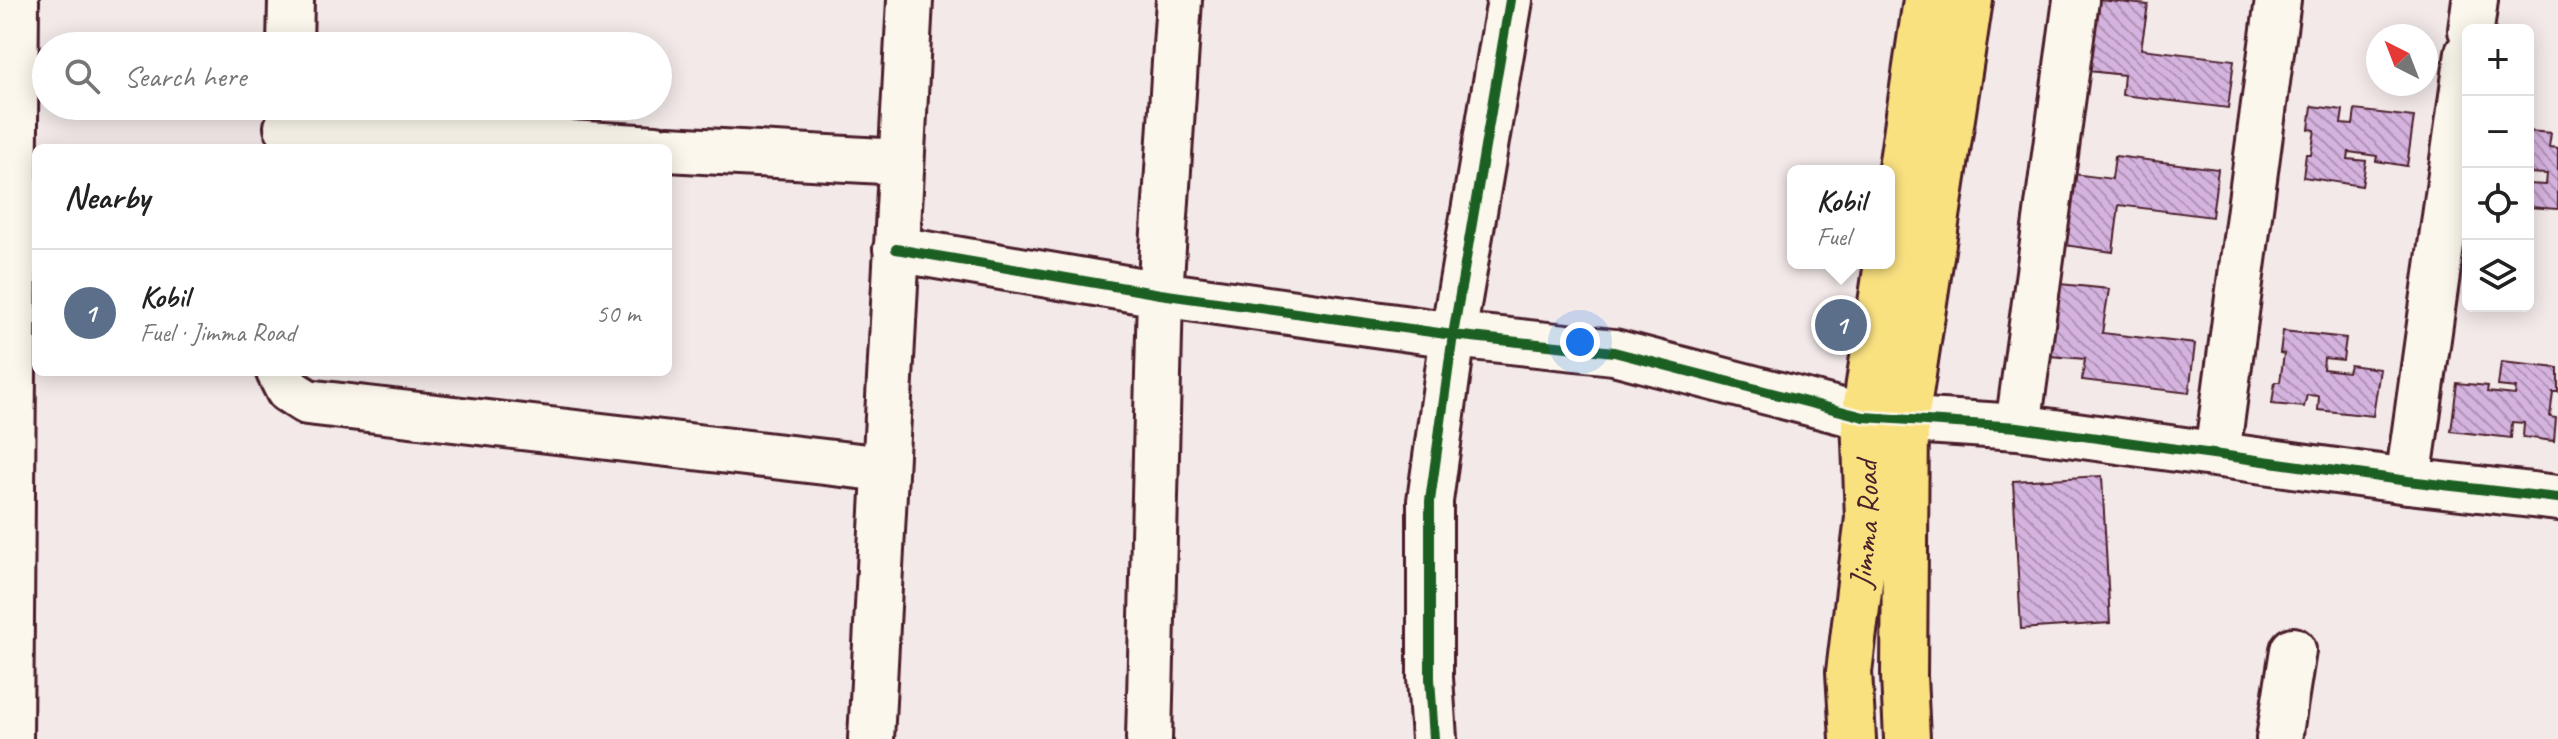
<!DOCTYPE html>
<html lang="en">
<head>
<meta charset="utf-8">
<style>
  :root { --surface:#fff; --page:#f6f6f6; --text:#222; --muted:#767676; --line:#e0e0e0; --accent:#ea580c }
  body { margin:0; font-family:Caveat,sans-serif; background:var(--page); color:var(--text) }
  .controls { position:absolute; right:24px; top:24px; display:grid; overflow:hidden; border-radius:12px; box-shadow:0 4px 20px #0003 }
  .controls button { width:72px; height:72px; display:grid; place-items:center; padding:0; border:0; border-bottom:2px solid var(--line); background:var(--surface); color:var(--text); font:40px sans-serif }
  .compass { position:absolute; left:2366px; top:24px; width:72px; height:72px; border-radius:50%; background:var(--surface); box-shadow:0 4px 20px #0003; rotate:318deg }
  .you { position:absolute; left:1580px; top:342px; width:28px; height:28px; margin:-20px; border:6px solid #fff; border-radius:50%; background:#1a73e8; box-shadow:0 0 0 12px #1a73e833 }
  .badge { display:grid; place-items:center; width:52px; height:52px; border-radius:50%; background:var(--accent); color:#fff; font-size:26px; font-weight:700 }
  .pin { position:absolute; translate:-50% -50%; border:4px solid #fff; box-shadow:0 2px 8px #0006 }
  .popup { position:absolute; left:1787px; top:165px; width:108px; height:104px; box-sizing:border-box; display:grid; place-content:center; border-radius:12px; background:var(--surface); filter:drop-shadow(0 2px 6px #0005); font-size:26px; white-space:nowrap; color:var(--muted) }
  .popup b { font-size:30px; color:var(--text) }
  .popup::after { content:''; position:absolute; left:50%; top:100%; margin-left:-16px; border:16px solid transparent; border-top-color:var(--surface) }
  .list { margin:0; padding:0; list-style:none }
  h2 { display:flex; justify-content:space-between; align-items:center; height:104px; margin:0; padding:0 32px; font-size:34px }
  h2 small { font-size:26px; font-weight:400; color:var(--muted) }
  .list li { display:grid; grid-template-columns:52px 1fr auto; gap:24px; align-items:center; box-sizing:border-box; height:128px; padding:0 32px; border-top:2px solid var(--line) }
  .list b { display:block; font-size:30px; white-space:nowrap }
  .list p { margin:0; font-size:26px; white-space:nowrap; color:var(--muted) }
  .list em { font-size:26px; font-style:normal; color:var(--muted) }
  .icon { flex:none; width:44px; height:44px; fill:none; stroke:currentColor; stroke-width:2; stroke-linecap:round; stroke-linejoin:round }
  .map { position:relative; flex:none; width:2558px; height:739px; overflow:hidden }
  .search { position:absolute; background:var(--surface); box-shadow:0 4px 20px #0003; left:32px; top:32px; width:640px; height:88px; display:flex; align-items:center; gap:20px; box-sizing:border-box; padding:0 28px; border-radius:44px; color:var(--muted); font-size:30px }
  .panel { position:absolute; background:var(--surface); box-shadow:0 4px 20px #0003; left:32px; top:144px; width:640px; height:232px; border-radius:12px }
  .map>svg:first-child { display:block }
</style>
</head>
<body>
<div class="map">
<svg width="2558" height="739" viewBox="0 0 2558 739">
  <defs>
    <pattern id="building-back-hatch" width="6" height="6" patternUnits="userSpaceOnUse" patternTransform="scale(2)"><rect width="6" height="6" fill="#d5b3df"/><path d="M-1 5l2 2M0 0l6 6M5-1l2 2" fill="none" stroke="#af91b5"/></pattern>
  </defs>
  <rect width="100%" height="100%" fill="#f3e9e9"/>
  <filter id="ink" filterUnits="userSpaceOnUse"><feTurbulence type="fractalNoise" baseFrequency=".0125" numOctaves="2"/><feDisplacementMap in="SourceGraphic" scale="16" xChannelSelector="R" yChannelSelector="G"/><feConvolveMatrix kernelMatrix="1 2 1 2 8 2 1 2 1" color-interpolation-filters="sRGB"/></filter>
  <g filter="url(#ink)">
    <path fill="url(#building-back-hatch)" stroke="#4a1f2b" stroke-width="2" d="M2099,0L2148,5L2141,49L2234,60L2228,108L2122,95L2124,75L2089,71Z
      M2312,106L2343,110L2341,124L2353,125L2355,110L2414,117L2407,166L2376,161L2377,156L2349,152L2348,159L2366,161L2362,186L2303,177L2306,154H2311L2315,130L2309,129Z
      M2528,131L2551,133L2549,147L2558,148V209L2528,207V184L2546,185L2547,174L2528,173Z
      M2115,156L2218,169L2212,217L2119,205L2113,252L2064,245L2074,174L2112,179Z
      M2060,284L2109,289L2102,333L2195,344L2189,393L2082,380L2085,359L2050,356Z
      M2283,331L2346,338L2343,360L2324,358L2323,369L2348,372L2350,365L2380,369L2373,416L2318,410L2319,396L2307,395L2304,407L2272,404L2275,382H2280L2284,354L2280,353Z
      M2501,362L2558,368V392H2553L2550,417L2556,418L2554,441L2523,437L2524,423L2512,422L2511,438L2451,431L2457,383L2488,386L2487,392L2515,395L2516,388L2498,386Z
      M2102,476L2110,623L2021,629L2013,481Z"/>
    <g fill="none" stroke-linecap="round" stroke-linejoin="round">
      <defs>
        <path id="minor" d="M2471,30L2475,0
          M290,46L291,0
          M287,127L656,148
          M668,149L901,162
          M896,249L1160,294L1453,335L1614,352L1864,417L2018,427L2408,481L2558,498
          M279,372L288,390L307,402L885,469
          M2018,427L2076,0
          M2217,454L2278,0
          M2408,481L2468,53
          M10,739L16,0
          M871,739L910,0
          M1149,739L1160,294L1179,0
          M1434,739L1430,678V501L1453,335L1510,0
          M2279,739L2293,650"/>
        <g id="highway">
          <path d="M1889,249L1926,0"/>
          <path id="s1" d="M1853,739L1849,672L1868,518L1864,417L1887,263"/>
          <path d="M1907,739L1904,676L1906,420L1970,0"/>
        </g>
      </defs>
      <use href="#minor" stroke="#4a1f2b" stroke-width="50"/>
      <use href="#highway" stroke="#4a1f2b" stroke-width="50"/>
      <use href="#minor" stroke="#fbf7ec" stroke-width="44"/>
      <use href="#highway" stroke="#fae180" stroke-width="44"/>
      <defs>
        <path id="cycleway" d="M896,249L1160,294L1453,335L1614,352L1864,417L2018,427L2408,481L2558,498
          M1434,739L1430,678V501L1453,335L1510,0"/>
      </defs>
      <use href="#cycleway" stroke="#fbf7ec" stroke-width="15"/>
      <use href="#cycleway" stroke="#1b5e20" stroke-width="10"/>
    </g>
  </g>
  <g text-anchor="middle" stroke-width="6" stroke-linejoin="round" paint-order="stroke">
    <g font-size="32" fill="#4a1f2b" stroke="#fbf7ec">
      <text dy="11" stroke="none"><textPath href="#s1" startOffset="216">Jimma Road</textPath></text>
    </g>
  </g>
</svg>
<div class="controls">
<button>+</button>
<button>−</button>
<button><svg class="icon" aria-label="locate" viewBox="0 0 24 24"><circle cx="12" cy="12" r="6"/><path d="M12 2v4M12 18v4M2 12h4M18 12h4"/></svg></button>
<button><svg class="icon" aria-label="layers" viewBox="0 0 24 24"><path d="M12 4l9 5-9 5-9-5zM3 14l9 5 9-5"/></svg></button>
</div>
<svg class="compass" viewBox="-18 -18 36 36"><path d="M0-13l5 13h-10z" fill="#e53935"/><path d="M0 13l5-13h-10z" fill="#767676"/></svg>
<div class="you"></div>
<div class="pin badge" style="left:1841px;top:325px;background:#5c6f8a">1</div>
<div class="popup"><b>Kobil</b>Fuel</div>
<div class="search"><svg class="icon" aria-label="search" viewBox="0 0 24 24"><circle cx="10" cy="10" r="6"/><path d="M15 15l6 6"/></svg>Search here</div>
<section class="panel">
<h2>Nearby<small></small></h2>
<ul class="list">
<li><span class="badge" style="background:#5c6f8a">1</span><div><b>Kobil</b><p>Fuel · Jimma Road</p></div><em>50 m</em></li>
</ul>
</section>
</div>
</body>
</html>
